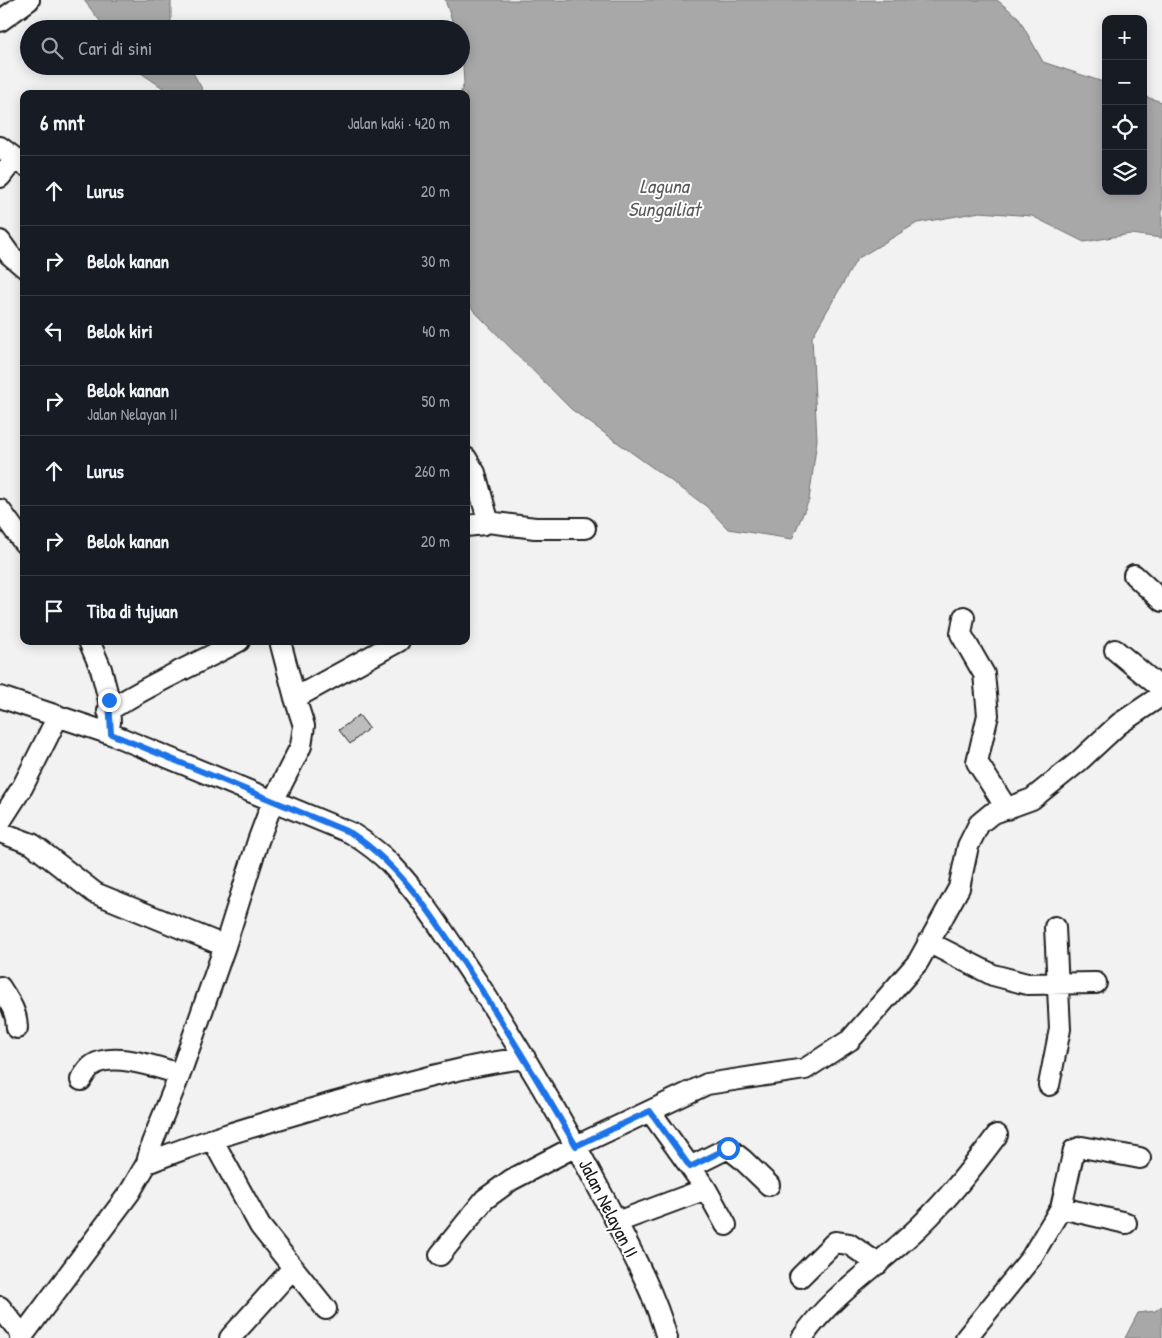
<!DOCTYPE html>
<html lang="id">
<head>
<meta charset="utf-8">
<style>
  :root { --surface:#171b24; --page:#20242c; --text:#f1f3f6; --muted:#9ea1a6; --line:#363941 }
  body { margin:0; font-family:"Patrick Hand",sans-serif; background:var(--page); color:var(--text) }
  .controls { position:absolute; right:15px; top:15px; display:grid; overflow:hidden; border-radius:10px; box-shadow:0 2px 12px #0003 }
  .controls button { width:45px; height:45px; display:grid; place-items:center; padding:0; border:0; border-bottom:1px solid var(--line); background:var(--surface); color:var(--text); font:25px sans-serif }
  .stop { position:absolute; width:15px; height:15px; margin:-11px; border:4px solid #1a73e8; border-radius:50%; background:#fff }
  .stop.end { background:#1a73e8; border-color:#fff; box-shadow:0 1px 5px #0008 }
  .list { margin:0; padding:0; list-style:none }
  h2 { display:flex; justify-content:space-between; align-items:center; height:65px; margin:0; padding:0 20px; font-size:21px }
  h2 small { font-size:16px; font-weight:400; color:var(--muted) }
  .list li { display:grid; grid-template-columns:32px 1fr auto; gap:15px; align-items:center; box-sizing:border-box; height:70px; padding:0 20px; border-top:1px solid var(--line) }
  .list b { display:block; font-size:19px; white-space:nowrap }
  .list p { margin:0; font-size:16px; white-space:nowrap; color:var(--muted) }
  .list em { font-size:16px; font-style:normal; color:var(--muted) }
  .icon { flex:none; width:28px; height:28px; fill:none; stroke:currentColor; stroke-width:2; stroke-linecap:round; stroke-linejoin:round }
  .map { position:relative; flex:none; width:1162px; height:1338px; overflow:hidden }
  .search { position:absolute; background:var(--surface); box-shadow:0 2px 12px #0003; left:20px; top:20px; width:450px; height:55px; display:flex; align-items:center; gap:12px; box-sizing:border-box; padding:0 18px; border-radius:28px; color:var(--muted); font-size:19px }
  .panel { position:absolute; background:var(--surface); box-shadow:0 2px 12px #0003; left:20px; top:90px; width:450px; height:555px; border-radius:10px }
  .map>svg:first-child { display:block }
</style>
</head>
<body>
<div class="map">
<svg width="1162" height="1338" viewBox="0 0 1162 1338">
  <rect width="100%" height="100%" fill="#f2f2f2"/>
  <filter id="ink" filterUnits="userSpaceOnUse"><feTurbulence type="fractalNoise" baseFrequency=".02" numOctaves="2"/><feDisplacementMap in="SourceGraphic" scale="10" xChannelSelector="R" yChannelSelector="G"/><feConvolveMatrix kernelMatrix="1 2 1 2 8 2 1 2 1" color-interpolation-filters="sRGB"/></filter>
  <g filter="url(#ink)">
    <path fill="#a8a8a8" stroke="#707070" d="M84,0H171V29H106Z
      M445,0H997L1018,17L1043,62L1106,83V191H1143V96L1162,102V238L1130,234L1084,242L1032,216L980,212L917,223L857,259L812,337L817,440L809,500L792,539L728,529L706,506L571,409L474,311L466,300V94H460L464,84L461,29H455Z
      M134,66H189L205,94H172L138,71Z
      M1162,1306V1338H1125L1138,1313L1155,1311Z"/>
    <path fill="#bdbdbd" stroke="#1c1c1c" d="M359,715L369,728L350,744L339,730Z"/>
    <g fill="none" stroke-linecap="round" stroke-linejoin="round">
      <defs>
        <path id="minor" d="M0,21L29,0
          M0,147L24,165
          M0,177L15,158
          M0,241L10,255L24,267
          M466,458L475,473L488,520L484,524L466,526
          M0,510L24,543
          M488,522L535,528H585
          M1134,575L1162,601
          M964,617L961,634L984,674L988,715L977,762L1007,809
          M89,641L101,669L109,700L110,723
          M280,641L295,698
          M1115,650L1162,689
          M0,697L111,734L351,833C365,842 378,851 390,863C424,899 451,944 479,985C524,1055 566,1126 605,1200C628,1245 653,1289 667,1338
          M108,711C149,684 195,665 239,641
          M0,822L23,786L58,716
          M0,832L32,844L95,893L225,946
          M928,942L993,975L1027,984L1096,983
          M0,987C9,1001 17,1012 17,1028
          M81,1080C84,1075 88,1068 93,1065C113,1051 159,1068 180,1074
          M1049,1085L1060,1029L1055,927
          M650,1111L706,1189L726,1225
          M212,1139L260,1226L326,1309
          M147,1163C209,1138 272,1121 336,1102C399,1085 460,1066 525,1058
          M690,1167L728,1148L742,1159L769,1185
          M1061,1208L1126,1223
          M617,1222L706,1189
          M440,1255L485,1199L511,1180L576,1146L707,1084L805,1069L850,1040L918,962L959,888L968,846L979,824L991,814L1032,799L1078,762L1119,724L1162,695
          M800,1277L835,1242L849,1244L878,1264
          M0,1307L23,1336
          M21,1338L130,1192L147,1163L152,1143L180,1074L225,946L258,841L273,801L301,746L304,726L295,698L399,641
          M230,1338L293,1268
          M802,1338C830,1297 871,1271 907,1238C941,1208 970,1171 997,1135
          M966,1338L1031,1258L1061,1208L1074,1150L1082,1147L1140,1158"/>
      </defs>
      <use href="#minor" stroke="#1c1c1c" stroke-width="24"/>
      <use href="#minor" stroke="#fff" stroke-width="20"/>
    </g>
  </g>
  <g fill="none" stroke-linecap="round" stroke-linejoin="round" filter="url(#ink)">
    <path stroke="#1a73e8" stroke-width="6" d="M109,700L111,734L351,833C402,867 436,920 469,971C507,1028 541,1086 576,1146L650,1111L690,1167L728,1148"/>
  </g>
  <g text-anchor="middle" stroke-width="4" stroke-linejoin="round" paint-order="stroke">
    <g font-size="19" fill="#1c1c1c" stroke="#fff">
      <text transform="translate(609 1208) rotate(63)" y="7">Jalan Nelayan II</text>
    </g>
    <g font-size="20" font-style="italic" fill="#5b5b5b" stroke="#fff">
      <text x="664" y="193">Laguna<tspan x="664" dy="23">Sungailiat</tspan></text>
    </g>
  </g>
</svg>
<div class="controls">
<button>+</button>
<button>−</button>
<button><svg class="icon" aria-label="locate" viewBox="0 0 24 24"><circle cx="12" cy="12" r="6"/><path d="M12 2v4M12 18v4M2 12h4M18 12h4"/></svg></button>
<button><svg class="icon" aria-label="layers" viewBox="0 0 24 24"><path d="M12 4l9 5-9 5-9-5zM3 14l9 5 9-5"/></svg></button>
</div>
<div class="stop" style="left:728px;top:1148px"></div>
<div class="stop end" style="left:109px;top:700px"></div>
<div class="search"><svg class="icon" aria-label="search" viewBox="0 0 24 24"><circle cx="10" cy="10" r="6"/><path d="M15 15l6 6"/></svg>Cari di sini</div>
<section class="panel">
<h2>6 mnt<small>Jalan kaki · 420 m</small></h2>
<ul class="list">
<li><svg class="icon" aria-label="ahead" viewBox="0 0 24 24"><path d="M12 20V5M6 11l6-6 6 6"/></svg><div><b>Lurus</b></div><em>20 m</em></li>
<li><svg class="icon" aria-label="right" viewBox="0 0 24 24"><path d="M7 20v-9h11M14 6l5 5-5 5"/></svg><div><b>Belok kanan</b></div><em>30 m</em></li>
<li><svg class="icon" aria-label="left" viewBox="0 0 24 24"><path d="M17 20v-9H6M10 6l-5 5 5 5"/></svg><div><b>Belok kiri</b></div><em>40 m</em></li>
<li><svg class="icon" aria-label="right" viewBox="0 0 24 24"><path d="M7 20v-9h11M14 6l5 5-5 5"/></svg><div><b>Belok kanan</b><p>Jalan Nelayan II</p></div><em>50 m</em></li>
<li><svg class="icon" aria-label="ahead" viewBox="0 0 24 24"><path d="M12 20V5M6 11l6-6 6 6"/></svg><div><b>Lurus</b></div><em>260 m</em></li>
<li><svg class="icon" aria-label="right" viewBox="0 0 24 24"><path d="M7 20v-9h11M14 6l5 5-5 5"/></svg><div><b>Belok kanan</b></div><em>20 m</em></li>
<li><svg class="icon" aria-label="arrive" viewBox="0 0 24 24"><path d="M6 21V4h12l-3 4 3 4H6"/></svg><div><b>Tiba di tujuan</b></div></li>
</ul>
</section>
</div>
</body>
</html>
